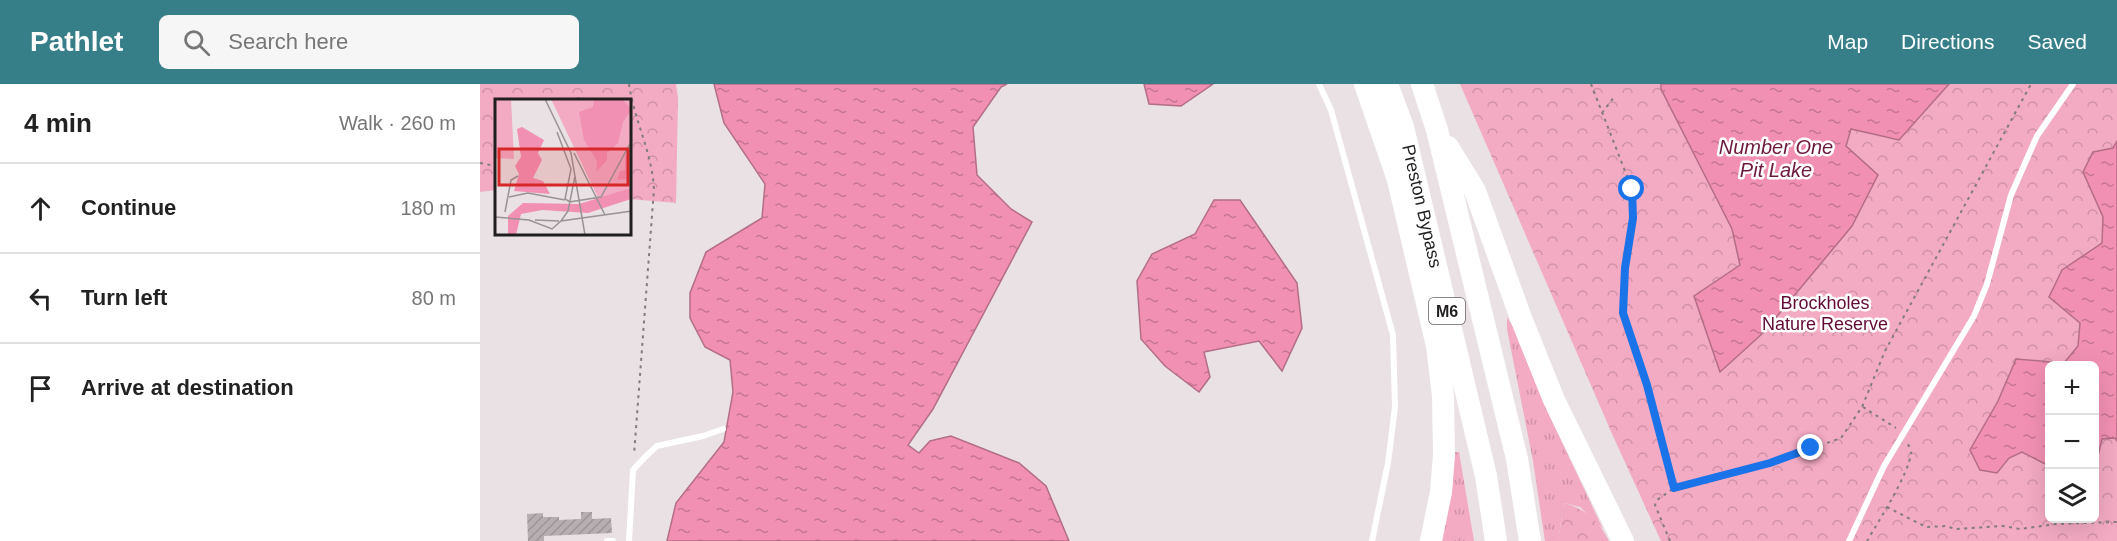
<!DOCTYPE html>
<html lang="en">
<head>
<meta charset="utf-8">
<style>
  :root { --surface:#fff; --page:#f6f6f6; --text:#222; --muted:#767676; --line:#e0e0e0; --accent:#377f88 }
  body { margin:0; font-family:Arial,sans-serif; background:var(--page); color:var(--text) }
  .controls { position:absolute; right:18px; bottom:18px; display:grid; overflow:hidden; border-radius:9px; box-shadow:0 6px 24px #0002 }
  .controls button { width:54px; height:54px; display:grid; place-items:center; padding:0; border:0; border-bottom:2px solid var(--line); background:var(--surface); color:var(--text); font:30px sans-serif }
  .stop { position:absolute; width:18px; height:18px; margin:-14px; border:4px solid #1a73e8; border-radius:50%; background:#fff }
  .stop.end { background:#1a73e8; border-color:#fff; box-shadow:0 2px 6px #0008 }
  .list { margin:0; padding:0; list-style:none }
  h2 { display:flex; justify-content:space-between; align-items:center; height:78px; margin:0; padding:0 24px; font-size:26px }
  h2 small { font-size:20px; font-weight:400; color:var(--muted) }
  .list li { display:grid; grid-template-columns:39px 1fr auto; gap:18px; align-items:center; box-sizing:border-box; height:90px; padding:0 24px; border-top:2px solid var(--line) }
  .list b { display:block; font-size:22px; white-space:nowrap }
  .list em { font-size:20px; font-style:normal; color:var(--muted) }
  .icon { flex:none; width:33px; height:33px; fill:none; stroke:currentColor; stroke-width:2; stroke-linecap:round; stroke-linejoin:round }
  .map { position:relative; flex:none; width:1637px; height:457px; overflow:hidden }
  header { display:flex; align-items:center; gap:36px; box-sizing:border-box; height:84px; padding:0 30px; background:var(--accent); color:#fff }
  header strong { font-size:28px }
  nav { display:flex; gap:33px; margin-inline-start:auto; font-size:21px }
  .search { width:420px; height:54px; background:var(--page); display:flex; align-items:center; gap:15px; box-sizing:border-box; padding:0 21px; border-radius:9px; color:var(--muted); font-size:22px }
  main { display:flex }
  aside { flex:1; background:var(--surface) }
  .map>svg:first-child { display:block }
</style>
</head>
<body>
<header>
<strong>Pathlet</strong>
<div class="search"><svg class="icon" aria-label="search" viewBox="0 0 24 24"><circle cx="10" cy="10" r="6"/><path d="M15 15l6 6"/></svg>Search here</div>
<nav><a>Map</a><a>Directions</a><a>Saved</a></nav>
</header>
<main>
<aside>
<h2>4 min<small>Walk · 260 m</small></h2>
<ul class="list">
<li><svg class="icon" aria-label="ahead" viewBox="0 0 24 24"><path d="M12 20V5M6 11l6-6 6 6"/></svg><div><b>Continue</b></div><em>180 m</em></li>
<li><svg class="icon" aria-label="left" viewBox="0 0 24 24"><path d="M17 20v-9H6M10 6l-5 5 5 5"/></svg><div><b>Turn left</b></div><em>80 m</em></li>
<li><svg class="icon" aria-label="arrive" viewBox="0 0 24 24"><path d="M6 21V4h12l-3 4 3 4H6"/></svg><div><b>Arrive at destination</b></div></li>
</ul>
</aside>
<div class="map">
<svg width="1637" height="457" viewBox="0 0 1637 457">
  <defs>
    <pattern id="grass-tufts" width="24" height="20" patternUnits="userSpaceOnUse" patternTransform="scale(1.5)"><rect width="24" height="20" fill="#f3aac3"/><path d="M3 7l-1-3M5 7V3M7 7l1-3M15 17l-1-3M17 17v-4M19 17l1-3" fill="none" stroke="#d092a7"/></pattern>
    <pattern id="forest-crowns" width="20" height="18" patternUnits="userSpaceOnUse" patternTransform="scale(1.5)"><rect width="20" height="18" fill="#f3aac3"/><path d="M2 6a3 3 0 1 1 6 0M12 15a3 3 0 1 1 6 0" fill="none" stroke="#d092a7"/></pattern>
    <pattern id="water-ripples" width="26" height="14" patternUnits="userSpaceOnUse" patternTransform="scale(1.5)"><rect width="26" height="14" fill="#f290b3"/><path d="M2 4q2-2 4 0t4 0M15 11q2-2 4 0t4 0" fill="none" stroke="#c47591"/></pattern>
    <pattern id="building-hatch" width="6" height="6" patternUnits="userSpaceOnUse" patternTransform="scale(1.5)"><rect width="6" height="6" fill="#b6aeb0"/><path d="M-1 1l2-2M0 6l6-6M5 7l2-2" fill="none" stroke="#9c9597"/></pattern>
  </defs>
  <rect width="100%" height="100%" fill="#e9e1e3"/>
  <path fill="url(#grass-tufts)" d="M1027,233L1033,243L1071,335L1123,445L1100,423L1084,419L1078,457H1065L1053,377L1027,245Z
    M972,368H979L994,457H961Z"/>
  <path fill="url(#forest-crowns)" fill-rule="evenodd" d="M0,0H196L198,14L196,119L150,115V16H16V106L0,108Z
    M980,0H1637V457H1181L1133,352ZM1570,282H1614V434H1570Z
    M1084,419C1106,425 1119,437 1129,457H1078Z"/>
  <path fill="url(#water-ripples)" stroke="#b36e86" stroke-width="1.5" d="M234,0H527L521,3L493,43L497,91L531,125L552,138L453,325L428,361L439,369L450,357L471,352L539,379L566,402L589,457H187L196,419L244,358L253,308L250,276L225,263L210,234V209L226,168L282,134L285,100L244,39Z
    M664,0H733L701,22L669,20Z
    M1181,0H1469L1419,56L1371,45L1366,62L1398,91L1372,142L1283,249L1240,288L1214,212L1260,181L1252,145L1181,5Z
    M1637,57V357L1635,354L1622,355L1615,385L1614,282H1570L1569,382L1542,368L1529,374L1517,389L1500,386L1490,366L1518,317L1536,275L1584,279L1598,262L1600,239L1569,213L1582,186L1622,159L1623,133L1603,88L1613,68L1633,64Z
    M734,116H760L817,199L822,244L802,287L779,257L724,268L730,293L719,308L685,282L661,255L657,197L672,170L715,150Z"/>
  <path fill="url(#building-hatch)" d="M101,428H112V435L131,434L132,449L64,452V457H48L47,430L63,429V433H79V436L101,435Z"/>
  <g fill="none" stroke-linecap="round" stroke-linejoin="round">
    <path stroke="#827c7d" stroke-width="2" stroke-dasharray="3 4.5" stroke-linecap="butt" d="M149,0C154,36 172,68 174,105L154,371
      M1111,0L1152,105L1153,134L1145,184L1143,229L1167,301L1194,404
      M90,16L95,14L107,16
      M1122,29L1134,13
      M0,79L16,82
      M1383,323L1416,344
      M1407,423L1446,443L1465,442L1476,445L1523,442L1540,445L1576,440L1637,438
      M1190,457L1175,421L1177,416L1194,404L1290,379L1361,354L1382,323L1405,267L1551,0
      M1387,457C1398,438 1429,390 1431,369C1431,367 1429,362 1428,360"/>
    <path stroke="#fff" stroke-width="6" d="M839,0L851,26L913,251L915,323L908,379L892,457
      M127,457H133
      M149,457L153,386L165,373L177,362L223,352L243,345
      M1369,457L1404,382L1494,232L1507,200L1531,111L1557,52L1593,0"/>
    <path stroke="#fff" stroke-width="22" d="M885,0L918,96L957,262L963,312L964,371L961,408L951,457
      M907,0L923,43L1006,392L1016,457
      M942,0L957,46L1037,375L1050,457
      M968,63L995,107L1041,234L1074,316L1143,457"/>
  </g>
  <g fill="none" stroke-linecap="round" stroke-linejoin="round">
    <path stroke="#1a73e8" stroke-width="8" d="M1152,105L1153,134L1145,184L1143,229L1167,301L1194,404L1290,379L1331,364"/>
  </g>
  <g text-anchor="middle" stroke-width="5" stroke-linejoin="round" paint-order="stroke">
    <rect fill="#fff" stroke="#646262" stroke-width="1.5" x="949" y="214" width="36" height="26" rx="4.5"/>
    <g font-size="16" font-weight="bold" fill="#211e1e">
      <text x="967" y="233">M6</text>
    </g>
    <g font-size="18" fill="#211e1e" stroke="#fff">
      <text transform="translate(942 122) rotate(77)" y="6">Preston Bypass</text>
    </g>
    <g font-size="18" fill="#630b36" stroke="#fff">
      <text x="1345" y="225">Brockholes<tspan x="1345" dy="21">Nature Reserve</tspan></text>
    </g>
    <g font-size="20" font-style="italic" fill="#6e183f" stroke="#fff">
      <text x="1296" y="70">Number One<tspan x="1296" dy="23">Pit Lake</tspan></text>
    </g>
  </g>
  <g transform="translate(15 15)">
    <rect width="136" height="136" fill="#e9e1e3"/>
    <path d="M0,0H16L19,60L0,59ZM56,0H136V89L104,101Z" fill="#f3aac3"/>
    <path d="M99,0H127L137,10L128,23L123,44L112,54V61L101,73L102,62L89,41L84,13L98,8ZM27,28L49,41L43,54L47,61L38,79L48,82L55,95L19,92L24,75L20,67L26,58L22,30ZM136,49V80L122,81L125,72L130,71V57ZM136,89V100L93,114L47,111L26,115L21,136H13V117L28,104L84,105Z" fill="#f290b3"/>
    <path fill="none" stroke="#999394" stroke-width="1.5" d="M50,0L76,54L90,136M62,33L76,70L70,100L75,103M79,54L110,116M14,98L33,94L70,101M74,103L106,98L137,41M10,113L16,81L23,77M0,118L34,121L57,130L66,122L137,112M40,121L64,122M66,122L73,112L80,77"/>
    <path fill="#d62828" fill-opacity="0.15" stroke="#d62828" stroke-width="3" d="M4,50H133V86H4Z"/>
    <rect width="136" height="136" fill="none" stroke="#211e1e" stroke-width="3"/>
  </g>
</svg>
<div class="controls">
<button>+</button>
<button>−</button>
<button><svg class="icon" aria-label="layers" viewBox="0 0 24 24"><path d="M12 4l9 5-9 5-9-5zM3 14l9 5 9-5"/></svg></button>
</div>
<div class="stop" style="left:1152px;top:105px"></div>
<div class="stop end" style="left:1331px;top:364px"></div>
</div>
</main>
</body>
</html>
